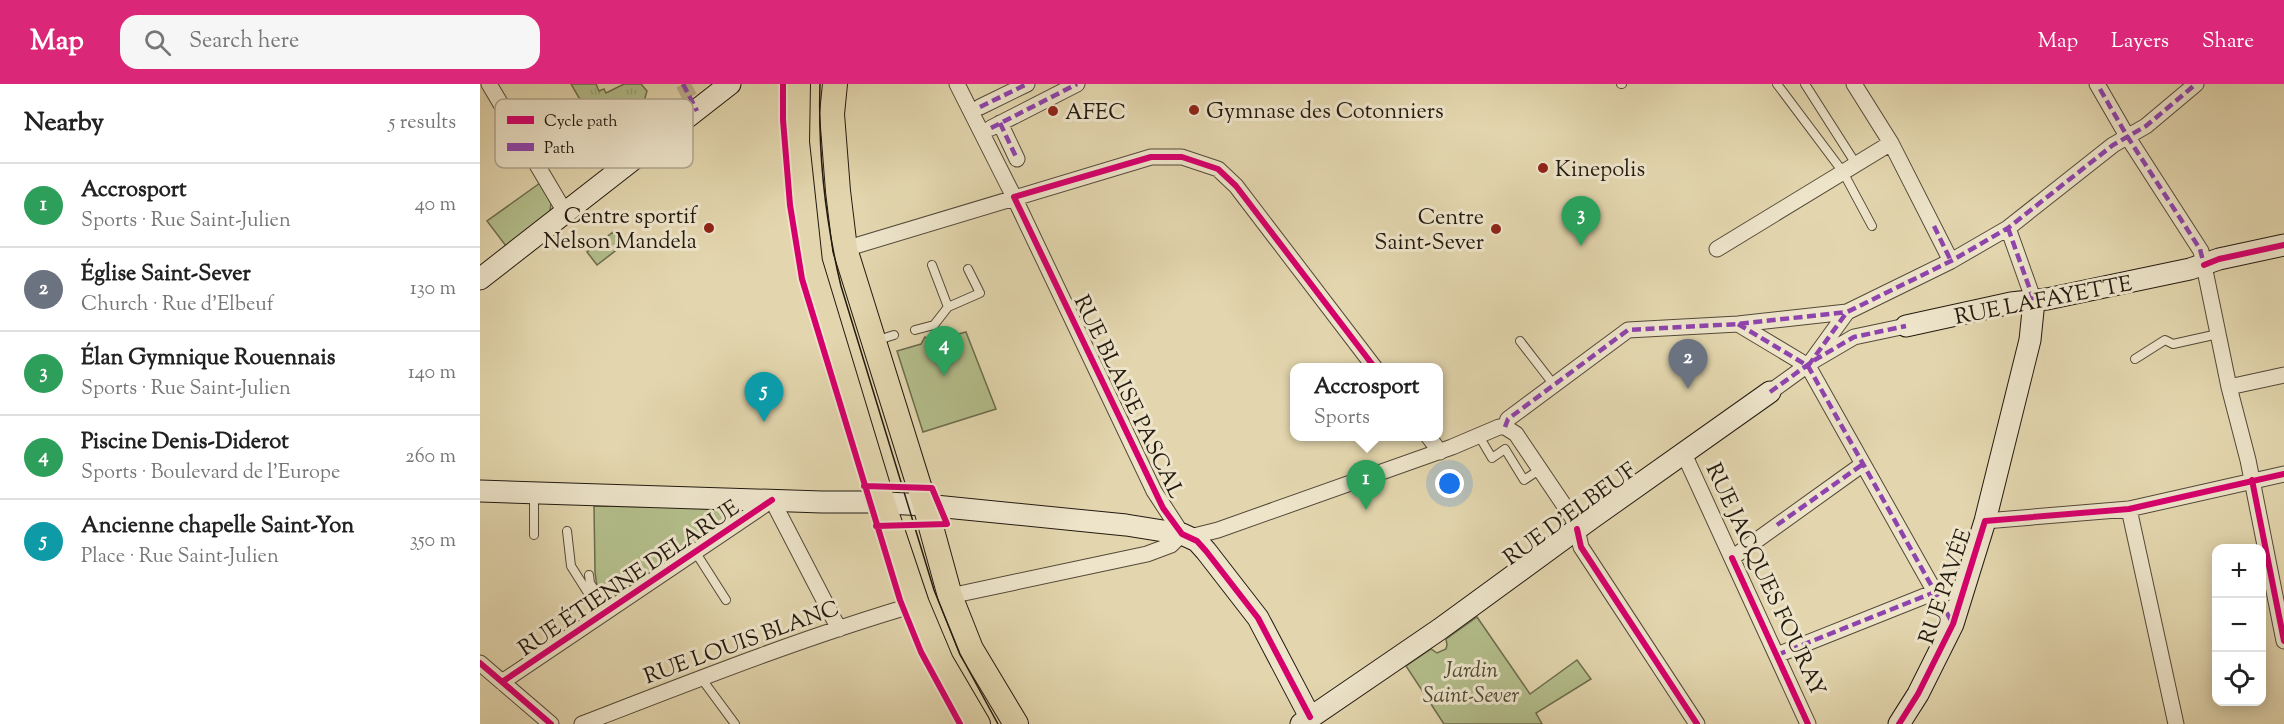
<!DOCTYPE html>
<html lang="en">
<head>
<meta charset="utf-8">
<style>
  :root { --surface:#fff; --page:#f6f6f6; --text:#222; --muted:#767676; --line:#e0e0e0; --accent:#db2777 }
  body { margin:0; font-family:"Sorts Mill Goudy",serif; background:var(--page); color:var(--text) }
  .controls { position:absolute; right:18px; bottom:18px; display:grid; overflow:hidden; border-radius:12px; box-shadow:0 3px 15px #0003 }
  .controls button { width:54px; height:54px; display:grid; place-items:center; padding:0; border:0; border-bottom:2px solid var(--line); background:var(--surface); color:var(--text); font:30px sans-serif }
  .you { position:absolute; left:970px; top:400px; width:21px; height:21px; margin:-15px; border:4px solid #fff; border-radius:50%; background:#1a73e8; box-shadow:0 0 0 9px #1a73e833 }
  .badge { display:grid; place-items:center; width:39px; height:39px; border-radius:50%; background:var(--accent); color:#fff; font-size:20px; font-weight:700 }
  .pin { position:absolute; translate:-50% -50px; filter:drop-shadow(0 2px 3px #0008) }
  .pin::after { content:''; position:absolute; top:32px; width:21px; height:18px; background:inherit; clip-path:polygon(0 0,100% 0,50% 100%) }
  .popup { position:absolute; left:810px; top:279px; width:153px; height:78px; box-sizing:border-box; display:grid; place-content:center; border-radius:12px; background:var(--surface); filter:drop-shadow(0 2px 4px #0005); font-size:20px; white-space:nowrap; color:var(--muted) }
  .popup b { font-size:22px; color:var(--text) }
  .popup::after { content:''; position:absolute; left:50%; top:100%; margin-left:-12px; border:12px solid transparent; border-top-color:var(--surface) }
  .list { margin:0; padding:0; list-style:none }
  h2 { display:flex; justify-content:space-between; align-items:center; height:78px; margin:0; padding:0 24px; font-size:26px }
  h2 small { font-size:20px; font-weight:400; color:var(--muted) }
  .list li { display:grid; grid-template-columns:39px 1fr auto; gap:18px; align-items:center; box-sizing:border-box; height:84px; padding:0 24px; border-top:2px solid var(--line) }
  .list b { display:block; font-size:22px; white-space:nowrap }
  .list p { margin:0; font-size:20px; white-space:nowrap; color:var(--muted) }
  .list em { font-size:20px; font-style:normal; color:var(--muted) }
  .icon { flex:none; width:33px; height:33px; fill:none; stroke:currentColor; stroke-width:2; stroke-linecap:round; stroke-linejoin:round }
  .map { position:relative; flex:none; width:1804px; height:640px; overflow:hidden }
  header { display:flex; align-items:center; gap:36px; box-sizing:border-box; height:84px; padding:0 30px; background:var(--accent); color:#fff }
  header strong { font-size:28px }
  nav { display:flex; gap:33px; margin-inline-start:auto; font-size:21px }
  .search { width:420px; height:54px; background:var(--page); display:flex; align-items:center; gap:15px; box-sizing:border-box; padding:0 21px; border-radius:18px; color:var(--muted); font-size:22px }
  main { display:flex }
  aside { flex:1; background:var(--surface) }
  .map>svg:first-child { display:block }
</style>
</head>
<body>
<header>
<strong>Map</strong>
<div class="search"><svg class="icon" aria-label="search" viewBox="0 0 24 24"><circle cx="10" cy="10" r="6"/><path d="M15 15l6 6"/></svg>Search here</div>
<nav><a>Map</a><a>Layers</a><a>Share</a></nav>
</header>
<main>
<aside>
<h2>Nearby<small>5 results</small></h2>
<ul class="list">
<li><span class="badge" style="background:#2e9e5b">1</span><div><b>Accrosport</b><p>Sports · Rue Saint-Julien</p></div><em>40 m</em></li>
<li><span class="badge" style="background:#6b7280">2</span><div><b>Église Saint-Sever</b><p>Church · Rue d'Elbeuf</p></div><em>130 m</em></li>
<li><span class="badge" style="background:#2e9e5b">3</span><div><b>Élan Gymnique Rouennais</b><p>Sports · Rue Saint-Julien</p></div><em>140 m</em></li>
<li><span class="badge" style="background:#2e9e5b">4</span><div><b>Piscine Denis-Diderot</b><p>Sports · Boulevard de l'Europe</p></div><em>260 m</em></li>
<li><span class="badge" style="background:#0f9aa8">5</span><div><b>Ancienne chapelle Saint-Yon</b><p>Place · Rue Saint-Julien</p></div><em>350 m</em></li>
</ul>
</aside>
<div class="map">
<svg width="1804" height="640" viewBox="0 0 1804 640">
  <defs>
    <pattern id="grass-tufts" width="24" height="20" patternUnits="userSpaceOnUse" patternTransform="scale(1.5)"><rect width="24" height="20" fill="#b3be8b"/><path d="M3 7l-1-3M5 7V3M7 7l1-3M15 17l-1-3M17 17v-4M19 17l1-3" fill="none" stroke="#9aa377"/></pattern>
  </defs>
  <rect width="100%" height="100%" fill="#e3d6ae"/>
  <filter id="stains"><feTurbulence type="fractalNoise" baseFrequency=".00333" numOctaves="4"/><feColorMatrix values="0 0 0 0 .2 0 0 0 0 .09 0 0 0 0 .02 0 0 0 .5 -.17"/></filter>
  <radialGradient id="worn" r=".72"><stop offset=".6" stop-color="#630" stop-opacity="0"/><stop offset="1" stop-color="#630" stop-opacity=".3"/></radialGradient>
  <path fill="url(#grass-tufts)" stroke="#6b6c4d" stroke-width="1.5" d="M91,0H116L119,7L124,5L126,9L144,0H161L167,7L165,14L120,50Z"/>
  <path fill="#b3be8b" stroke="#6b6c4d" stroke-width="1.5" d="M60,99L71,119L70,128L26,162L7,137Z
    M133,148L143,161L117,181L107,168Z
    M486,248L516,325L443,348L417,267L441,260L445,253L453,257Z
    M114,422L261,424L265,425L260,432L126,516L117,503L115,488Z
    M997,533L1050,610L1097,576L1111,595L1056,629L1062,640H964L926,582L951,565L957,569L966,565L967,561L966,555Z"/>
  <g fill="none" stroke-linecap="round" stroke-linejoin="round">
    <path stroke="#bdb08e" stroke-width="15" stroke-dasharray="15 8" stroke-linecap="butt" d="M203,0L217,27"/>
    <defs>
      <path id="lane" d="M1141,0H1142
        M1297,0L1363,88L1392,142
        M1325,0L1376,80
        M468,223L500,209L488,185
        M435,246L454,241L468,223L452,181
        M398,256L414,251
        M1040,257L1074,301
        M1655,275L1685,256L1693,260L1738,250
        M999,352L1012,374L1025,365L1044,396L1059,386
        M87,447L91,482L122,531
        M54,451V410
        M216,469L246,516
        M109,491L110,499L129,527
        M221,594L255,640"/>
      <path id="street" d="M9,0L85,128
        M1374,0L1411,59L1471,177
        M1617,0L1647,52L1721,167L1749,303L1768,376L1804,557
        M500,23L547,0
        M520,39L537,75
        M511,44L597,0
        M1528,144L1554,217
        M365,165L671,73H702L738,85L756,102L895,284
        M1237,165L1411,59
        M1258,240L1328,282L1473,540
        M1328,282L1367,228L1471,177L1528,144L1633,61L1666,42L1716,0
        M1749,303L1804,291
        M1290,308L1333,277L1374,253L1426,242
        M1025,343L1028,335L1148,246L1258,240L1367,228
        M1025,343L1036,350L1092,433L1097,445L1101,463L1217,640
        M948,352L960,368
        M1204,370L1328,640
        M1649,425L1696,640
        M1505,437L1649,425L1804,390
        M710,453L738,446L972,363L1019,343H1025
        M1252,474L1383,380
        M470,512L667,470L691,461L702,450L674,407L534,113L477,0
        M1297,571L1455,508
        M0,579L71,640
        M22,598L292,416L359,545
        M102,640C213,597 324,553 437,520"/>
      <path id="secondary" d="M0,195L250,0
        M1426,242L1531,219L1567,215L1710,185L1739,175L1804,161
        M0,407L342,418H389L445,421L646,441L702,450L717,457L726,467L778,534L830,633
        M821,640L960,545L1112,434L1290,308
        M1419,640L1438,610L1473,540L1505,437L1550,256L1554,217"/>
      <path id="primary" d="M318,0L317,58L330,178L403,419L437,520L461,577L498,640
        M355,0L352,30L358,107L365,165L445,421L470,512L491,565L536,640"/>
    </defs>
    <use href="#lane" stroke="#534937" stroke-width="10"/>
    <use href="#street" stroke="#534937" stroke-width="17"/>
    <use href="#secondary" stroke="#231a0f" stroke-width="23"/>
    <use href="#primary" stroke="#231a0f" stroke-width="26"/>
    <use href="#lane" stroke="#ede4ca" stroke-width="8"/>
    <use href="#street" stroke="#ede4ca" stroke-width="15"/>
    <use href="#secondary" stroke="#ede4ca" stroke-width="21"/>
    <use href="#primary" stroke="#e3d6ae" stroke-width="24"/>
    <path stroke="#231a0f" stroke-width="1.5" d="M340,0C338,69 345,136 361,202L454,506L480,570L518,640"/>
    <path stroke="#8e44ad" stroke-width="4.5" stroke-dasharray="9 4.5" stroke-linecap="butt" d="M203,0L217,27
      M1620,5L1647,52L1720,165L1724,181
      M500,23L547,0
      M520,39L537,75
      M511,44L597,0
      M1454,142L1471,177
      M1528,144L1554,217
      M1258,240L1328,282L1473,540
      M1328,282L1367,228L1471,177L1528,144L1633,61L1666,42L1716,0
      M1290,308L1333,277L1374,253L1426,242
      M1025,343L1028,335L1148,246L1258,240L1367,228
      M1297,441L1383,380
      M1297,571L1455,508"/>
    <defs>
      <path id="cycleway" d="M303,0V36L310,121L322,195L420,516L441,568L480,640
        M1724,181L1739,175L1804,161
        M1772,396L1804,557
        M384,402L452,404L467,440L396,442
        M1097,445L1101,463L1217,640
        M1252,474L1328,640
        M0,579L71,640
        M22,598L292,416
        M830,633L778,534L726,467L717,457L702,450L683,424L534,113L671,73H702L738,85L756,102L895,284
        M1419,640L1438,610L1473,540L1505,437L1649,425L1804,390"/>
    </defs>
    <use href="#cycleway" stroke="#ede4ca" stroke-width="10"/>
    <use href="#cycleway" stroke="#d6006c" stroke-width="6"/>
  </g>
  <g fill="#8f2418" stroke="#ede4ca" stroke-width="2">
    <circle cx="714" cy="26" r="6"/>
    <circle cx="573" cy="27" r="6"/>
    <circle cx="1063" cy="84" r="6"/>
    <circle cx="229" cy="144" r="6"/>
    <circle cx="1016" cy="145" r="6"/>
  </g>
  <g text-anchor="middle" stroke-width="6" stroke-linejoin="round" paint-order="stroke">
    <g font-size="22" fill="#231a0f" stroke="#ede4ca" text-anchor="start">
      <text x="726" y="34">Gymnase des Cotonniers</text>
      <text x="585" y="35">AFEC</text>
      <text x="1075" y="92">Kinepolis</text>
      <text x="217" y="139" text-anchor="end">Centre sportif<tspan x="217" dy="25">Nelson Mandela</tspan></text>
      <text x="1004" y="140" text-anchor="end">Centre<tspan x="1004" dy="25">Saint-Sever</tspan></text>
    </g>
    <g font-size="22" fill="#231a0f" stroke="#ede4ca">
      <text transform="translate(1563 215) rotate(-11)" y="8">RUE LAFAYETTE</text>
      <text transform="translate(650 312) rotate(64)" y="8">RUE BLAISE PASCAL</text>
      <text transform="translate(1089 429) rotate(-36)" y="8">RUE D'ELBEUF</text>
      <text transform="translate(148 493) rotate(-34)" y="8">RUE ÉTIENNE DELARUE</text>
      <text transform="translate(1287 495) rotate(65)" y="8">RUE JACQUES FOURAY</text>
      <text transform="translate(1464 502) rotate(-71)" y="8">RUE PAVÉE</text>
      <text transform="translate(261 557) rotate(-20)" y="8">RUE LOUIS BLANC</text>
    </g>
    <g font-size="22" font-style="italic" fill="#4e4b34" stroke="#ede4ca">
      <text x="991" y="593">Jardin<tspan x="991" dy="25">Saint-Sever</tspan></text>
    </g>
  </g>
  <rect x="15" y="15" width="198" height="69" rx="9" fill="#ede4ca" stroke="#b0a792" stroke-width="1.5"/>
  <rect x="27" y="32" width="27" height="8" fill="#d6006c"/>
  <rect x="27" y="59" width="27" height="8" fill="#8e44ad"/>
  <g font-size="16" fill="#231a0f">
    <text x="64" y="42">Cycle path</text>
    <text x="64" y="69">Path</text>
  </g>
  <rect width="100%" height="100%" filter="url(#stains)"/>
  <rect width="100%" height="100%" fill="url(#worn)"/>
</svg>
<div class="controls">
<button>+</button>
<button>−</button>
<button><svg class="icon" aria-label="locate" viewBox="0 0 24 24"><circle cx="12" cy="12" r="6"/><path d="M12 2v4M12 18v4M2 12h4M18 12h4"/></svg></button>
</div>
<div class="you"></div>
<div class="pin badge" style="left:886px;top:426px;background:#2e9e5b">1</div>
<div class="popup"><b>Accrosport</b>Sports</div>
<div class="pin badge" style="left:1208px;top:305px;background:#6b7280">2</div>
<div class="pin badge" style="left:1101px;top:162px;background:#2e9e5b">3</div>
<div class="pin badge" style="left:464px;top:292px;background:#2e9e5b">4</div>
<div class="pin badge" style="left:284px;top:338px;background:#0f9aa8">5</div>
</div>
</main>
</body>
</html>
